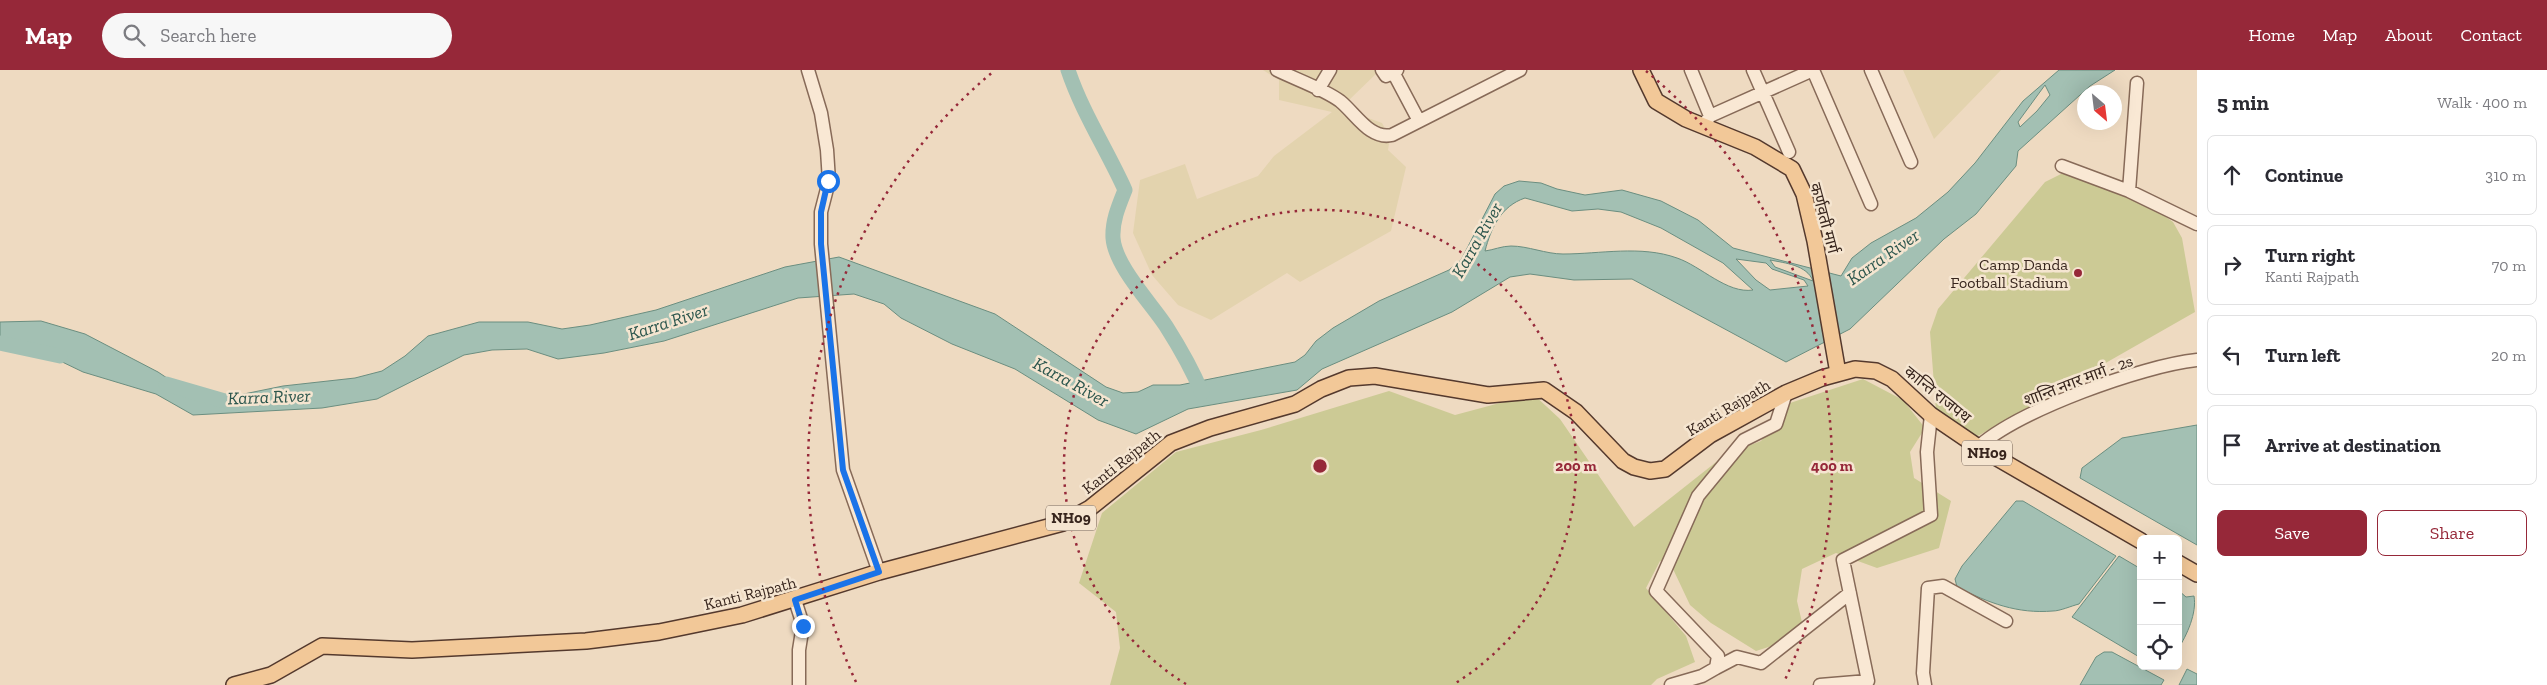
<!DOCTYPE html>
<html lang="en">
<head>
<meta charset="utf-8">
<style>
  :root { --surface:#fff; --page:#f7f7f7; --text:#2b2b33; --muted:#7c7c81; --line:#e1e1e2; --accent:#962839 }
  body { margin:0; font-family:"Zilla Slab","Noto Sans Devanagari",serif; background:var(--page); color:var(--text) }
  .controls { position:absolute; right:15px; bottom:15px; display:grid; overflow:hidden; border-radius:8px; box-shadow:0 5px 20px #0002 }
  .controls button { width:45px; height:45px; display:grid; place-items:center; padding:0; border:0; border-bottom:1px solid var(--line); background:var(--surface); color:var(--text); font:25px sans-serif }
  .compass { position:absolute; left:2077px; top:15px; width:45px; height:45px; border-radius:50%; background:var(--surface); box-shadow:0 5px 20px #0002; rotate:152deg }
  .stop { position:absolute; width:15px; height:15px; margin:-11px; border:4px solid #1a73e8; border-radius:50%; background:#fff }
  .stop.end { background:#1a73e8; border-color:#fff; box-shadow:0 1px 5px #0008 }
  .list { margin:0; padding:0; list-style:none }
  h2 { display:flex; justify-content:space-between; align-items:center; height:65px; margin:0; padding:0 20px; font-size:21px }
  h2 small { font-size:16px; font-weight:400; color:var(--muted) }
  .list li { display:grid; grid-template-columns:32px 1fr auto; gap:15px; align-items:center; box-sizing:border-box; height:80px; margin:0 10px 10px; padding:0 10px; border:1px solid var(--line); border-radius:8px }
  .list b { display:block; font-size:19px; white-space:nowrap }
  .list p { margin:0; font-size:16px; white-space:nowrap; color:var(--muted) }
  .list em { font-size:16px; font-style:normal; color:var(--muted) }
  .actions { display:flex; gap:10px; padding:15px 20px }
  .actions a { flex:1; padding:11px 0; border:1px solid var(--accent); border-radius:8px; text-align:center; font-size:18px; color:var(--accent) }
  .actions .main { background:var(--accent); color:#fff }
  .icon { flex:none; width:28px; height:28px; fill:none; stroke:currentColor; stroke-width:2; stroke-linecap:round; stroke-linejoin:round }
  .map { position:relative; flex:none; width:2197px; height:615px; overflow:hidden }
  header { display:flex; align-items:center; gap:30px; box-sizing:border-box; height:70px; padding:0 25px; background:var(--accent); color:#fff }
  header strong { font-size:24px }
  nav { display:flex; gap:28px; margin-inline-start:auto; font-size:18px }
  .search { width:350px; height:45px; background:var(--page); display:flex; align-items:center; gap:12px; box-sizing:border-box; padding:0 18px; border-radius:28px; color:var(--muted); font-size:19px }
  main { display:flex }
  aside { flex:1; background:var(--surface) }
  .map>svg:first-child { display:block }
</style>
</head>
<body>
<header>
<strong>Map</strong>
<div class="search"><svg class="icon" aria-label="search" viewBox="0 0 24 24"><circle cx="10" cy="10" r="6"/><path d="M15 15l6 6"/></svg>Search here</div>
<nav><a>Home</a><a>Map</a><a>About</a><a>Contact</a></nav>
</header>
<main>
<div class="map">
<svg width="2197" height="615" viewBox="0 0 2197 615">
  <rect width="100%" height="100%" fill="#eedac1"/>
  <path fill="#e3d3ae" d="M1263,0H1380L1347,32L1357,44L1382,53L1390,68L1388,80L1406,97L1391,161L1300,212L1287,203L1211,250L1178,235L1152,205L1133,163L1140,110L1185,94L1197,129L1258,106L1274,86L1332,42L1279,30V10Z
    M1903,0H2001L1934,69Z"/>
  <path fill="#ccca95" d="M2065,102L2156,140L2173,152L2182,168L2195,242L1976,367L1936,341L1930,262L1938,239L2045,112Z
    M1863,309L1903,330L1925,358L1910,382L1914,408L1951,431L1939,478L1877,498L1836,483L1802,499L1797,531L1805,565L1756,581L1711,553L1690,535L1673,499L1660,491L1646,518L1686,566L1695,592L1657,609L1651,615H1110L1120,578L1116,542L1079,513L1102,443L1176,382L1261,360L1389,321L1455,345L1533,324L1560,349L1634,457L1725,385L1761,371L1790,333Z"/>
  <path fill="#a3c0b3" stroke="#6b8e80" fill-rule="evenodd" d="M2059,0H2115L2090,16L2018,81L2016,96L1976,144L1944,169L1850,259L1786,292L1632,209L1574,210L1530,204L1510,207L1452,242L1322,299L1297,320L1188,339L1136,364L1098,350L1015,299L952,274L901,248L884,234L854,224L798,228L664,271L604,283L558,289L527,279L492,280L464,285L377,329L322,338L193,345L156,324L83,302L23,273L0,274V252L41,251L85,264L158,302L197,328L239,325L283,316L355,308L382,301L405,286L428,266L479,252H528L562,259L590,255L656,240L785,197L839,187L995,244L1106,317L1123,323L1138,322L1153,315H1180L1295,292L1305,285L1316,271L1333,258L1379,231L1449,200L1461,190L1495,124L1504,116L1519,111L1541,113L1557,119L1585,125L1622,120L1661,131L1698,150L1733,178L1841,206L1852,188L1871,173L1916,148L1948,122L1975,93L2023,31ZM2045,15L2050,25L2037,41L2020,57L2018,52ZM1525,128L1572,141L1598,139L1621,142L1661,158L1723,193L1753,220C1727,224 1701,196 1677,188C1641,175 1600,184 1563,184C1546,184 1528,176 1511,176C1502,176 1493,180 1485,181C1491,158 1501,136 1525,128ZM1736,189L1766,193L1772,199L1804,210L1808,216L1770,220L1756,210ZM1770,190C1785,193 1807,195 1813,211L1775,197Z
    M2197,355V475L2080,408L2082,398L2122,368Z
    M2016,431H2023L2116,486L2079,534C2071,536 2060,541 2053,541C2017,544 1989,533 1957,517L1955,509L1962,496Z
    M2119,486L2141,499V588L2072,547Z
    M2178,520L2186,527L2194,526C2197,543 2187,565 2178,579Z
    M2104,582H2112L2164,610L2161,615H2080L2096,587Z
    M2187,599L2197,604V615H2179Z"/>
  <g fill="none" stroke-linecap="round" stroke-linejoin="round">
    <path stroke="#a3c0b3" stroke-width="15" d="M1068,0C1082,42 1107,80 1125,120C1119,135 1112,151 1113,168C1115,196 1151,233 1166,256C1180,278 1192,299 1202,323
      M0,273L60,286
      M166,314L228,332"/>
    <defs>
      <path id="minor" d="M808,0L821,43L827,80L829,111L821,142V174L843,400L879,502
        M1277,0C1295,9 1324,19 1340,31C1356,44 1370,70 1392,65L1520,0
        M1382,0L1386,6L1397,0
        M1691,0L1710,46
        M1753,0L1789,82
        M1813,0L1871,134
        M1871,0L1911,92
        M1393,2L1419,51
        M2137,13L2129,121L2197,154
        M1318,20L1330,0
        M1703,56L1710,46L1813,0
        M2062,96L2129,121
        M1978,377C2020,340 2141,296 2197,290
        M795,530L803,555L799,580V615
        M1716,598L1737,587L1761,593L1850,523
        M1671,615L1702,606L1716,598L1718,586L1656,521L1698,426L1744,370L1776,354L1786,323
        M1820,615L1868,611L1843,490L1931,445L1927,382L1931,345
        M1925,615L1923,603L1928,518L1943,516L2006,551"/>
      <path id="major" d="M1641,0L1656,31L1686,49L1755,77L1792,99L1804,124L1815,171L1838,303
        M2178,493L2197,504
        M234,615L271,605L322,576L412,580L586,571L659,562L742,545L879,502L1063,453L1090,438L1171,373L1210,358L1295,334L1321,319L1349,308L1375,306L1488,325L1544,320L1576,342L1623,391L1634,397L1650,401L1665,399L1710,365L1786,323L1822,308L1855,299L1876,301L1892,309L1931,345L1978,377L2141,471"/>
    </defs>
    <use href="#minor" stroke="#876a58" stroke-width="15"/>
    <use href="#major" stroke="#54392d" stroke-width="18"/>
    <use href="#minor" stroke="#f9e8d4" stroke-width="12"/>
    <use href="#major" stroke="#f2c898" stroke-width="15"/>
  </g>
  <g fill="none" stroke-linecap="round" stroke-linejoin="round">
    <path stroke="#1a73e8" stroke-width="6" d="M803,556L795,530L879,502L843,400L821,174V142L828,111"/>
  </g>
  <g fill="none" stroke="#962839" stroke-width="2.5" stroke-dasharray="2.5 5">
    <path d="M1186 614A256 256 0 1 1 1454 614"/>
    <path d="M856 612A512 512 0 0 1 994 1M1646 1A512 512 0 0 1 1784 612"/>
  </g>
  <circle fill="#962839" stroke="#f5e5d0" stroke-width="2" cx="2078" cy="203" r="5"/>
  <g text-anchor="middle" stroke-width="5" stroke-linejoin="round" paint-order="stroke">
    <g fill="#f5e5d0" stroke="#705f53" stroke-width="1">
      <rect x="1962" y="370.5" width="50" height="25" rx="4"/>
      <rect x="1046" y="435.5" width="50" height="25" rx="4"/>
    </g>
    <g font-size="15" font-weight="bold" fill="#37251d">
      <text x="1987" y="388">NH09</text>
      <text x="1071" y="453">NH09</text>
    </g>
    <g font-size="16" fill="#37251d" stroke="#f5e5d0">
      <text transform="translate(1825 148) rotate(75)" y="6">कर्णवती मार्ग</text>
      <text transform="translate(2078 310) rotate(-21)" y="6">शान्ति नगर मार्ग - 2s</text>
      <text transform="translate(1938 324) rotate(39)" y="6">कान्ति राजपथ</text>
      <text transform="translate(1728 337) rotate(-31)" y="6">Kanti Rajpath</text>
      <text transform="translate(1121 391) rotate(-38)" y="6">Kanti Rajpath</text>
      <text transform="translate(750 523) rotate(-14)" y="6">Kanti Rajpath</text>
    </g>
    <g font-size="16" fill="#37251d" stroke="#f5e5d0" text-anchor="end">
      <text x="2068" y="200">Camp Danda<tspan x="2068" dy="18">Football Stadium</tspan></text>
    </g>
    <g font-size="18" font-style="italic" fill="#2c564d" stroke="#f5e5d0">
      <text transform="translate(1477 170) rotate(-60)" y="6">Karra River</text>
      <text transform="translate(1883 187) rotate(-35)" y="6">Karra River</text>
      <text transform="translate(668 252) rotate(-18)" y="6">Karra River</text>
      <text transform="translate(1071 312) rotate(29)" y="6">Karra River</text>
      <text transform="translate(269 327) rotate(-2)" y="6">Karra River</text>
    </g>
  </g>
  <circle cx="1320" cy="396" r="8" fill="#962839" stroke="#f5e5d0" stroke-width="2.5"/>
  <g font-size="15" text-anchor="middle" font-weight="bold" fill="#962839" stroke="#f5e5d0" stroke-width="5" stroke-linejoin="round" paint-order="stroke">
    <text x="1576" y="401">200 m</text>
    <text x="1832" y="401">400 m</text>
  </g>
</svg>
<div class="controls">
<button>+</button>
<button>−</button>
<button><svg class="icon" aria-label="locate" viewBox="0 0 24 24"><circle cx="12" cy="12" r="6"/><path d="M12 2v4M12 18v4M2 12h4M18 12h4"/></svg></button>
</div>
<svg class="compass" viewBox="-18 -18 36 36"><path d="M0-13l5 13h-10z" fill="#e53935"/><path d="M0 13l5-13h-10z" fill="#7c7c81"/></svg>
<div class="stop" style="left:828px;top:111px"></div>
<div class="stop end" style="left:803px;top:556px"></div>
</div>
<aside>
<h2>5 min<small>Walk · 400 m</small></h2>
<ul class="list">
<li><svg class="icon" aria-label="ahead" viewBox="0 0 24 24"><path d="M12 20V5M6 11l6-6 6 6"/></svg><div><b>Continue</b></div><em>310 m</em></li>
<li><svg class="icon" aria-label="right" viewBox="0 0 24 24"><path d="M7 20v-9h11M14 6l5 5-5 5"/></svg><div><b>Turn right</b><p>Kanti Rajpath</p></div><em>70 m</em></li>
<li><svg class="icon" aria-label="left" viewBox="0 0 24 24"><path d="M17 20v-9H6M10 6l-5 5 5 5"/></svg><div><b>Turn left</b></div><em>20 m</em></li>
<li><svg class="icon" aria-label="arrive" viewBox="0 0 24 24"><path d="M6 21V4h12l-3 4 3 4H6"/></svg><div><b>Arrive at destination</b></div></li>
</ul>
<div class="actions"><a class="main">Save</a><a>Share</a></div>
</aside>
</main>
</body>
</html>
